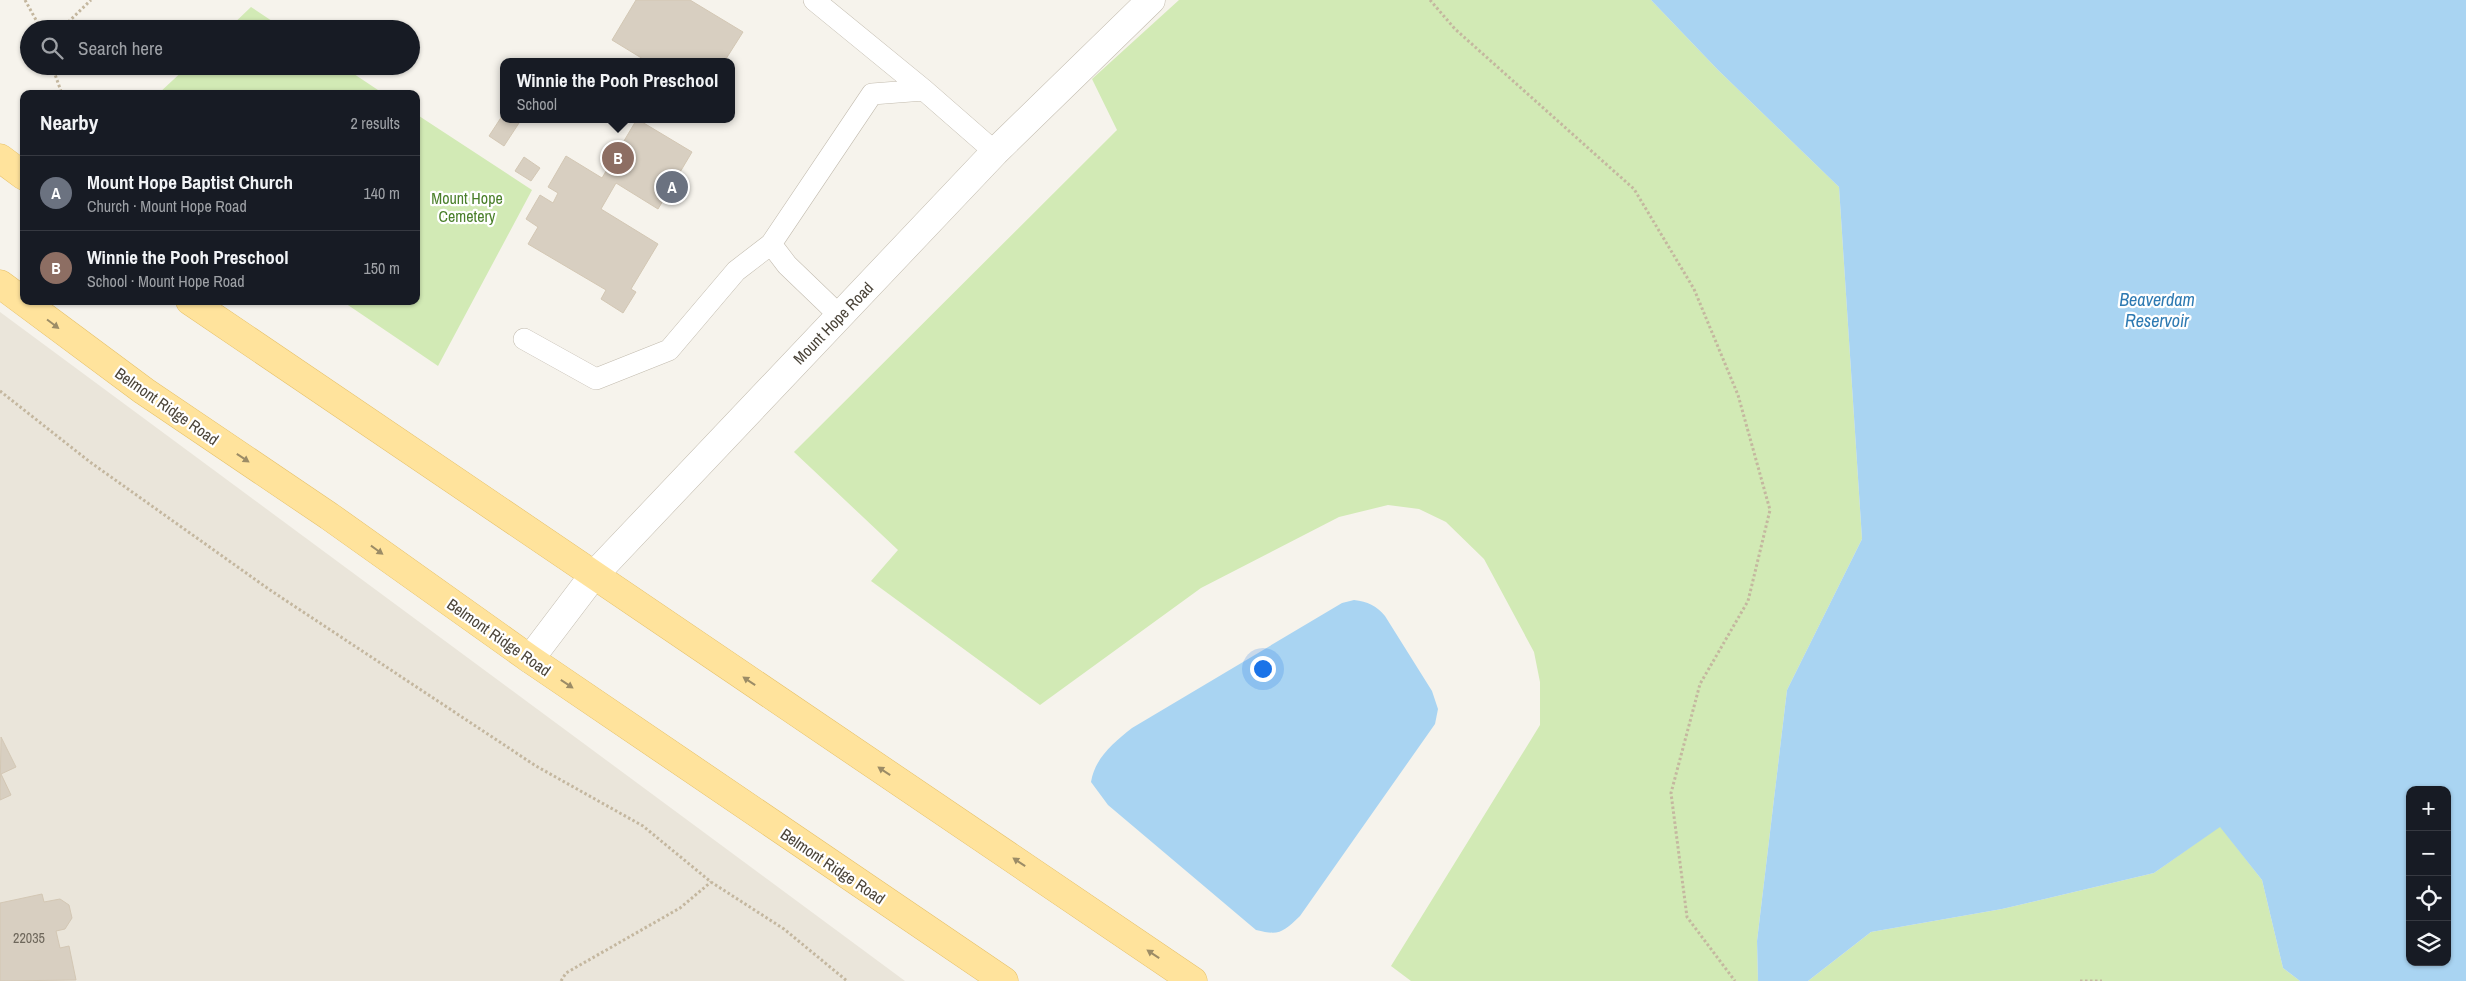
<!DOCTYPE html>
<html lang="en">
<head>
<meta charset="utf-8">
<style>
  :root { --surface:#171b24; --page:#242831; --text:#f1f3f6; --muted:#9ea1a6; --line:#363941; --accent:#fc3f1d }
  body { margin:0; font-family:"Archivo Narrow",sans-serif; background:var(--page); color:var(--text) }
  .controls { position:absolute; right:15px; bottom:15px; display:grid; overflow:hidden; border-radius:10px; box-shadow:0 1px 4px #0004 }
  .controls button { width:45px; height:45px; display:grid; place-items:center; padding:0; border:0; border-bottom:1px solid var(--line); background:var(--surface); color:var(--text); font:25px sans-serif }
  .you { position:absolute; left:1262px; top:668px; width:18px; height:18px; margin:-12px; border:4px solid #fff; border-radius:50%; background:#1a73e8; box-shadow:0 0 0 8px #1a73e833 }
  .badge { display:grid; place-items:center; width:32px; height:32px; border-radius:50%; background:var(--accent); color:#fff; font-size:16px; font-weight:700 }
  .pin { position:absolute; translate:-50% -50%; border:2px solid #fff; box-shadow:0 1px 5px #0006 }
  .popup { position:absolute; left:500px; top:58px; width:235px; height:65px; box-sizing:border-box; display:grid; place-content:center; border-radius:10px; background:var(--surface); filter:drop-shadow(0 1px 4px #0005); font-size:16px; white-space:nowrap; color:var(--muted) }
  .popup b { font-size:19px; color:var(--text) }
  .popup::after { content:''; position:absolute; left:50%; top:100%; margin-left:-10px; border:10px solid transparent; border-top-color:var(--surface) }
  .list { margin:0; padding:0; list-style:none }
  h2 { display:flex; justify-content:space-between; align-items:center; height:65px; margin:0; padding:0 20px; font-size:21px }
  h2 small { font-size:16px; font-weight:400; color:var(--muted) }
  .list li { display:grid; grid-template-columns:32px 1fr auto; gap:15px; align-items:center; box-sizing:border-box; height:75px; padding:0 20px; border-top:1px solid var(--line) }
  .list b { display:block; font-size:19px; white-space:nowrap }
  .list p { margin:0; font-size:16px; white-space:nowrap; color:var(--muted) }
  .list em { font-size:16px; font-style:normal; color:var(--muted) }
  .icon { flex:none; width:28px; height:28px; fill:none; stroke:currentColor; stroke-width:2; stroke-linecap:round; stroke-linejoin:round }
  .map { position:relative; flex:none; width:2466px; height:981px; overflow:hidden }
  .search { position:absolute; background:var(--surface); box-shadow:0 1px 4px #0004; left:20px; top:20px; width:400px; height:55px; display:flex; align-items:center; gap:12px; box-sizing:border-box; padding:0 18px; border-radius:28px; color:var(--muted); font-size:19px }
  .panel { position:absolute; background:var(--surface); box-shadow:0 1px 4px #0004; left:20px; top:90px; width:400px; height:215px; border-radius:10px }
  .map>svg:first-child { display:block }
</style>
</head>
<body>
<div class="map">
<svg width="2466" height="981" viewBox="0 0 2466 981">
  <rect width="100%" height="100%" fill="#f6f3ec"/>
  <path fill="#eae5da" d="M0,312L905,981H0Z"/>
  <path fill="#d2eab5" d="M1179,0H1651L1718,70L1839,187L1862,539L1787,690L1757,941L1758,981H1411L1391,966L1540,725V682L1534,652L1484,559L1446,522L1419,509L1388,505L1339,517L1201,588L1040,705L871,581L898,550L794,452L1117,130L1092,79Z
    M251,7L284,29H228Z
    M188,66H342L384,94H158Z
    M416,114L532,190L438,366L342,301H416Z
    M2220,826L2262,880L2283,968L2300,981H1808L1871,932L2002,909L2154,873Z"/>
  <path fill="#a9d4f2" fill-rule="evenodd" d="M1651,0H2466V981H2300L2283,968L2262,880L2220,827L2154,873L2002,909L1871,932L1808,981H1758L1757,941L1787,690L1862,539L1839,187L1718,70ZM2410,790H2447V962H2410Z
    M1354,600C1368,602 1376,605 1385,616L1432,691L1438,709L1435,724L1300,916C1283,932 1280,936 1256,930L1108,805L1091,782C1095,758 1113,743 1132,728L1342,603Z"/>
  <path fill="#d8cfc1" stroke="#d3c7b4" d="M636,0H690L743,32L724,62H648L612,40Z
    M504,113V119H514L519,123L504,146L489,136Z
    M637,119L692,152L658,209L616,183L601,209L658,244L631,289L636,292L623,313L601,299L606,290L528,244L538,227L526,219L540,195L553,203L558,193L548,187L566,156L602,178Z
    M524,157L540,168L531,181L515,171Z
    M1,737L16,767L1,774L11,795L0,800Z
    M42,894L44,902L60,899L69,905L72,918L65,929L56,931L60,948L69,946L76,980L0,981V903Z"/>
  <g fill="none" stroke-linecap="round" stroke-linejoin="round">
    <defs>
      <path id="lane" d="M814,0L924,90
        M840,316L787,265L771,244L872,94L924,90L995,152
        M524,339L596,379L669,350L736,271L771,244"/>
      <path id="street" d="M530,659L593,576L995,152L1151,0"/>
      <path id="primary" d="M0,158L24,176
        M0,284L144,391L329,516L530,659L1004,981
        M190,301L1193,981"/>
    </defs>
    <use href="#lane" stroke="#c2bbae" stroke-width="22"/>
    <use href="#street" stroke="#c2bbae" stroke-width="29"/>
    <use href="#primary" stroke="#e6c16a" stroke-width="29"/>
    <path stroke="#c4b79f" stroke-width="3" stroke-dasharray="2.5 2.5" stroke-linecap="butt" d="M25,0L41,29
      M1430,0L1455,29L1634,189L1694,289L1738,395L1770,510L1748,601L1700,684L1671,793L1687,917L1735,981
      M61,29L91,0
      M52,66L62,94
      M0,391L90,462L270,590L536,766L643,826L711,882L784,929L847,981
      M561,981L566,973L680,908L711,882
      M2080,981H2102"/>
    <use href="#lane" stroke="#fff" stroke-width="21"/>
    <use href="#street" stroke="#fff" stroke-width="28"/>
    <use href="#primary" stroke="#ffe39c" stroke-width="28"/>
  </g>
  <defs><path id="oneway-solid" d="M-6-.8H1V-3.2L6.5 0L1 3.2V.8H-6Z" transform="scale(1.25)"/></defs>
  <g fill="#9c8c66">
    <use href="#oneway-solid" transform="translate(53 324) rotate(37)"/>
    <use href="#oneway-solid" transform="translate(243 458) rotate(34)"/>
    <use href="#oneway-solid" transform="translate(377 550) rotate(36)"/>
    <use href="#oneway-solid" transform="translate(749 681) rotate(-146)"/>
    <use href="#oneway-solid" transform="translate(567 684) rotate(34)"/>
    <use href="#oneway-solid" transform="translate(884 771) rotate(-146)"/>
    <use href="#oneway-solid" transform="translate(1019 862) rotate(-146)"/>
    <use href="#oneway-solid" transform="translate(1153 954) rotate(-146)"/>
  </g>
  <g text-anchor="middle" stroke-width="4.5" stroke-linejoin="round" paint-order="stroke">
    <g font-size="14" fill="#6e675b">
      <text x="29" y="943">22035</text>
    </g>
    <g font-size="16" fill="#4a7f2a" stroke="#fff">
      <text x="467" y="204">Mount Hope<tspan x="467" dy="18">Cemetery</tspan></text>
    </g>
    <g font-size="16" fill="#4b4439" stroke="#fff">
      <text transform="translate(833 323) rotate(-46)" y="6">Mount Hope Road</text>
      <text transform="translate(167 406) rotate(35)" y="6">Belmont Ridge Road</text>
      <text transform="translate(499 637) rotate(35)" y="6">Belmont Ridge Road</text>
      <text transform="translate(833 866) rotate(34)" y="6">Belmont Ridge Road</text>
    </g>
    <g font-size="18" font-style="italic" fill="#2e7ab2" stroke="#fff">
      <text x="2157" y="306">Beaverdam<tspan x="2157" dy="21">Reservoir</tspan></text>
    </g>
  </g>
</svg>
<div class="controls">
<button>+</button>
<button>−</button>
<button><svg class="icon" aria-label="locate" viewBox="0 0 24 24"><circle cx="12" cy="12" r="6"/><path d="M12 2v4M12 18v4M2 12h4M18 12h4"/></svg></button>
<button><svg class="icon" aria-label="layers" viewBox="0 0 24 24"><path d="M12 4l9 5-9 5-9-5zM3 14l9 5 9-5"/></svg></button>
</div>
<div class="you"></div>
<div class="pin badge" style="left:672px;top:187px;background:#6b7280">A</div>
<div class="pin badge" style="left:618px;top:158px;background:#8d6e63">B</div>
<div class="popup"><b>Winnie the Pooh Preschool</b>School</div>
<div class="search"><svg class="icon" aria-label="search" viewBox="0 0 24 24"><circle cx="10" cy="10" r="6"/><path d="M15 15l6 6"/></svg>Search here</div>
<section class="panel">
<h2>Nearby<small>2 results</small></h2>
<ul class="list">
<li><span class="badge" style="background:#6b7280">A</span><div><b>Mount Hope Baptist Church</b><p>Church · Mount Hope Road</p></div><em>140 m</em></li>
<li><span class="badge" style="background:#8d6e63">B</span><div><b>Winnie the Pooh Preschool</b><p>School · Mount Hope Road</p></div><em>150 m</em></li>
</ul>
</section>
</div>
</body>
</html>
